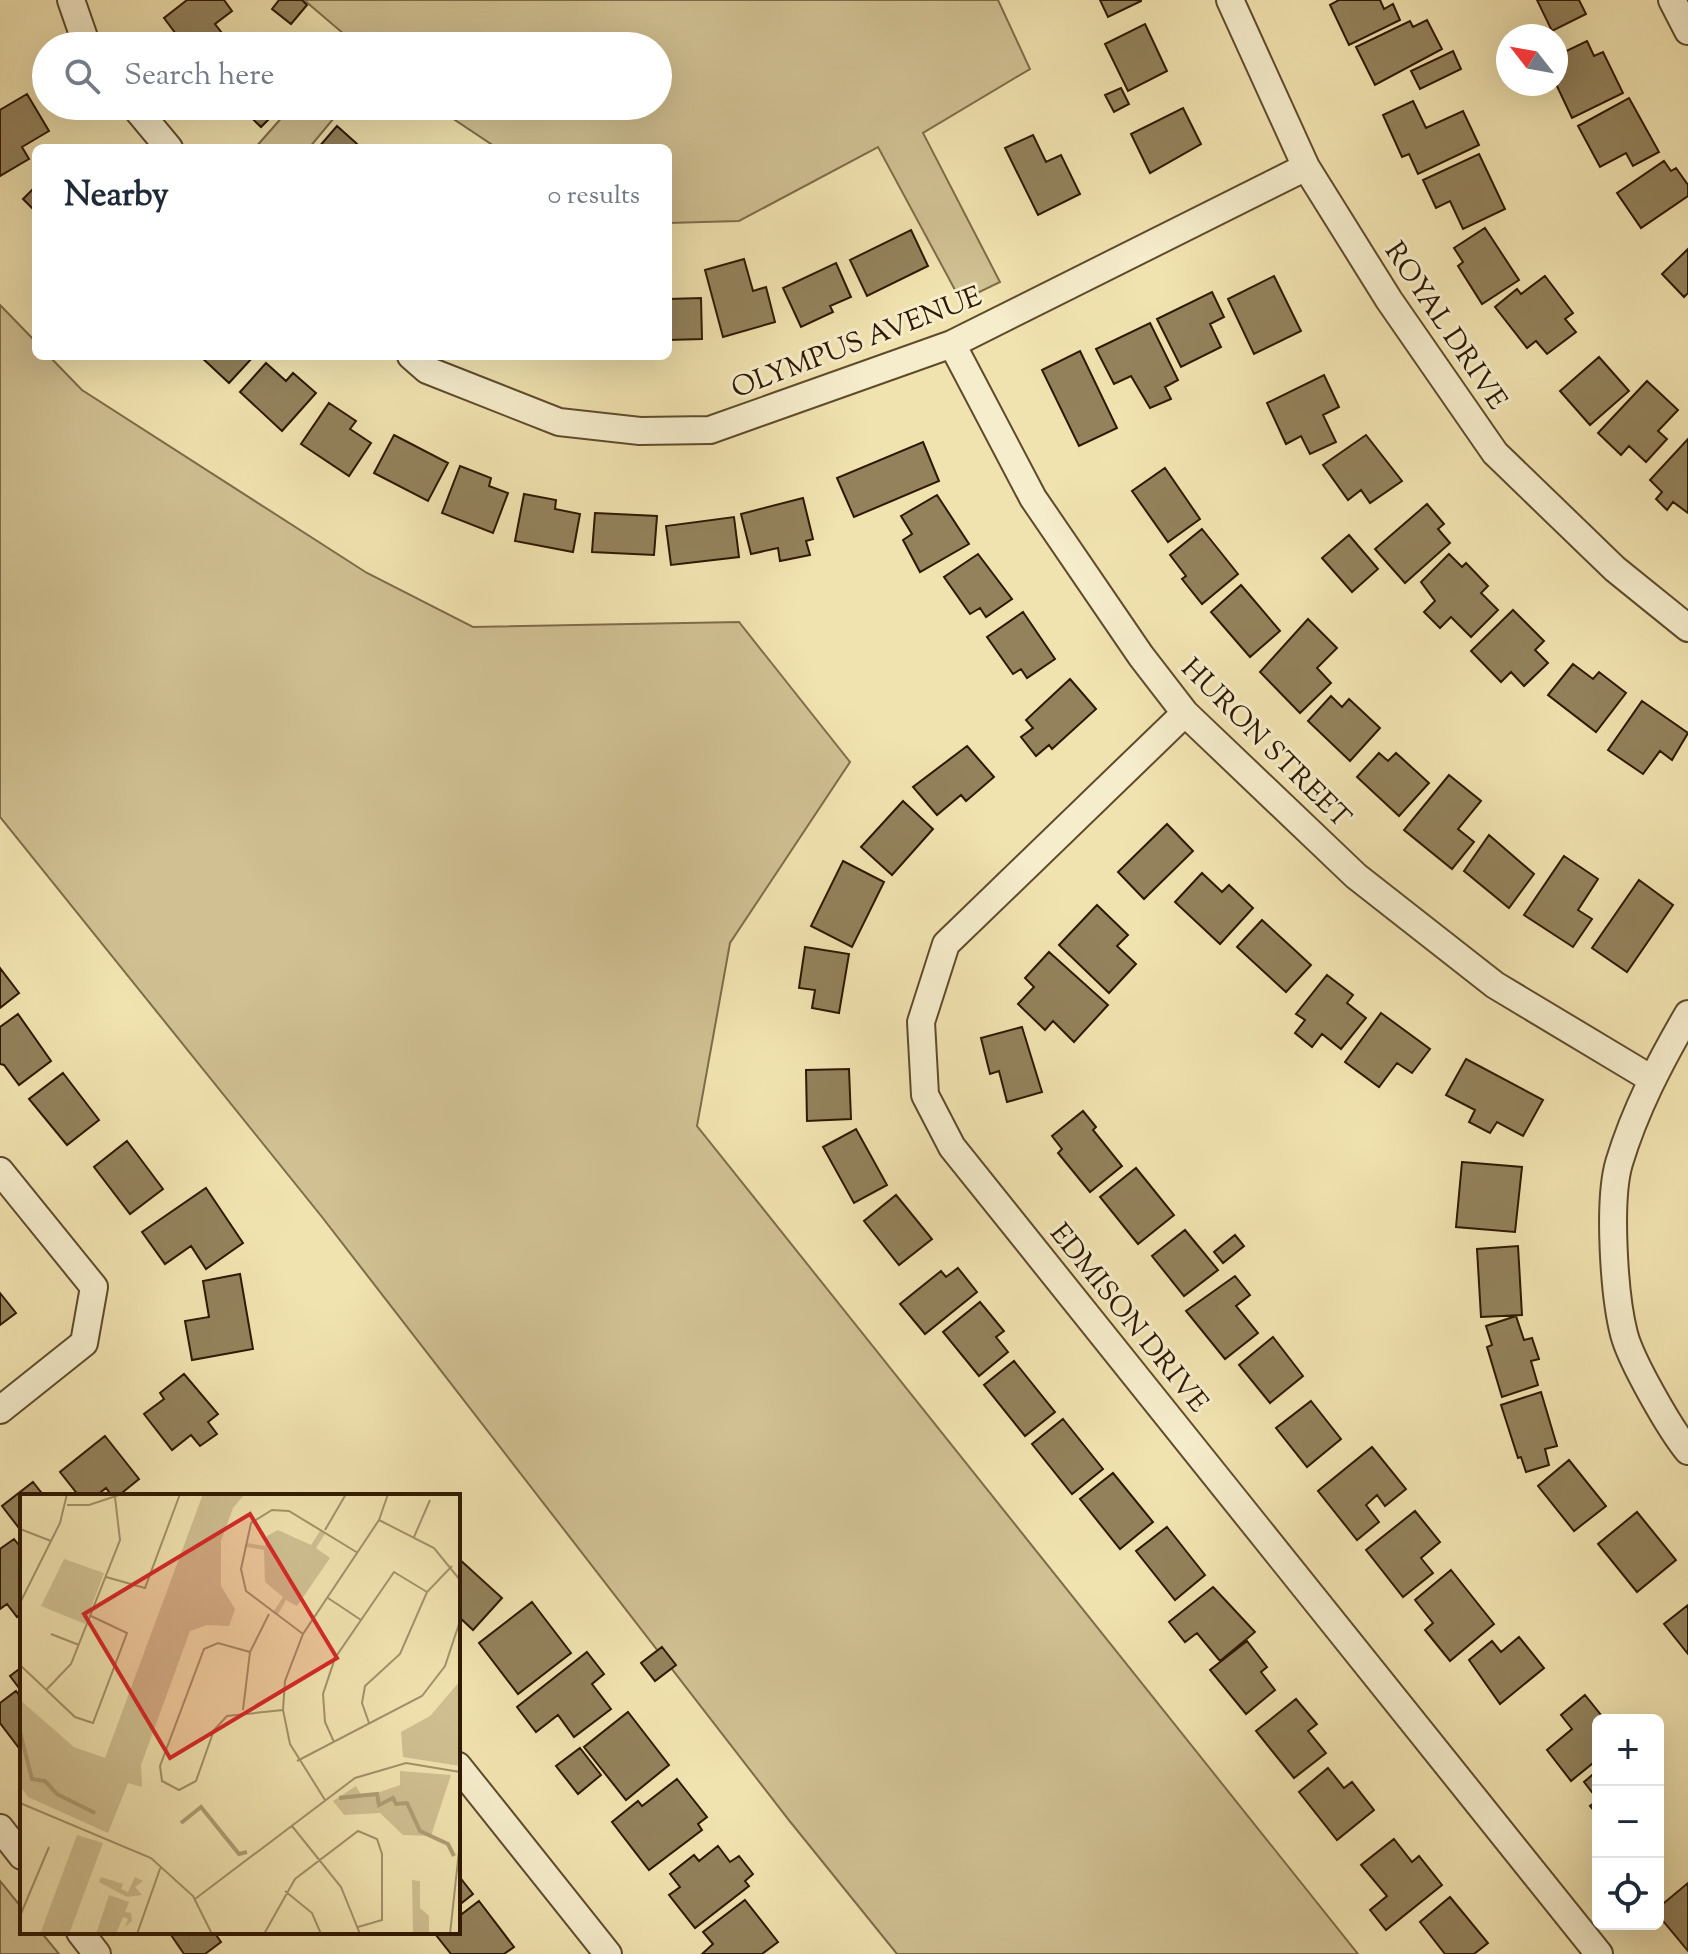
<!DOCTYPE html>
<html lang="en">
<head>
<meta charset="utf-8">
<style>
  :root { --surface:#fff; --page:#f6f6f7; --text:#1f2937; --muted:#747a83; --line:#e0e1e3 }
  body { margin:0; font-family:"Sorts Mill Goudy",serif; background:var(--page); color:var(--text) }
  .controls { position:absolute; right:24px; bottom:24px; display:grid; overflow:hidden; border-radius:12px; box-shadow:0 8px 32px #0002 }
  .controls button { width:72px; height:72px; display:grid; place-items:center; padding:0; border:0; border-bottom:2px solid var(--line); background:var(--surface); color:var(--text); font:40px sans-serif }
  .compass { position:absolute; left:1496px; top:24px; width:72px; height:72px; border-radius:50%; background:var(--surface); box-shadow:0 8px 32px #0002; rotate:301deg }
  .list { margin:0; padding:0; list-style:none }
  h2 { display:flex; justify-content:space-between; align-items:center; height:104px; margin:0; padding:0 32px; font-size:34px }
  h2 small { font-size:26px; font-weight:400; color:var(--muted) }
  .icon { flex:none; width:44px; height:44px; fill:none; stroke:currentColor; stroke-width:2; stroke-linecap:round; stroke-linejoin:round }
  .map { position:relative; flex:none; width:1688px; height:1954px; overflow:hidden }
  .search { position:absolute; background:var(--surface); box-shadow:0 8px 32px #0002; left:32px; top:32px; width:640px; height:88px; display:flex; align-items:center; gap:20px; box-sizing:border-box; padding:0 28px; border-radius:44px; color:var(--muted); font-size:30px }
  .panel { position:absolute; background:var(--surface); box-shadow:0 8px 32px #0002; left:32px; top:144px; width:640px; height:216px; border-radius:12px }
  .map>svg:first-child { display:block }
</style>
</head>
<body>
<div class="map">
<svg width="1688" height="1954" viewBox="0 0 1688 1954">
  <rect width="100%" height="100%" fill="#f1e3b0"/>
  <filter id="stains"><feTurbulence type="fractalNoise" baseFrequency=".0025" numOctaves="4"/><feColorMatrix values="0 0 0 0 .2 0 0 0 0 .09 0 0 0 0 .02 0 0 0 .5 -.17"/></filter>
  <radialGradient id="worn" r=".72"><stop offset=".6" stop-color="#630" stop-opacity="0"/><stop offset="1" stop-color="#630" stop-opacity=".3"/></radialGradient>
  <path fill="#d0c092" stroke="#7f6c49" stroke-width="2" d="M304,0H998L1030,69L923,133L1000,282L961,301L878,147L739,221L668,223V148H497L434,106H658V46H346L351,40Z
    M292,106H344L309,148H255Z
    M0,305L36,342V356H49L82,390L367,573L473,627L739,622L850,762L730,943L697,1126L1358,1954H897L788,1819L322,1217L0,817Z
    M0,1881L22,1908V1932H41L59,1954H0Z"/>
  <path fill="#93825c" stroke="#2e1800" stroke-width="2" d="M187,0H224L232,11L215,24L232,46H185L164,18Z
    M279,0H302L307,5L291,24L272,9Z
    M1100,0H1141V1L1108,17Z
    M1339,0H1380L1384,9L1393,4L1400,20L1349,45L1330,5Z
    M1537,0H1579L1586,14L1552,31Z
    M1427,20L1442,49L1375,85L1356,47L1410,21L1413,27Z
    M1145,24L1167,71L1128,91L1105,44Z
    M1587,41L1594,56L1603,52L1623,93L1572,118L1556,84V56Z
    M1453,51L1461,69L1420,89L1411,71Z
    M1121,88L1129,104L1114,112L1105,95Z
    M27,94L49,131L22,147L29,159L0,176V110Z
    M1629,98L1659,152L1633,166L1626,153L1600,167L1578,126Z
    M1413,101L1426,128L1463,111L1479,145L1418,174L1409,154L1402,157L1383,115Z
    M239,106H288L282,114L278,110L261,127Z
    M1183,108L1201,144L1150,173L1131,134Z
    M337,126L356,143L361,148H318Z
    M1033,135L1046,162L1061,155L1080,194L1038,215L1005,148Z
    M1479,154L1505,209L1463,229L1450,201L1436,208L1423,180Z
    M1664,161L1671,171L1676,168L1688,185V196L1641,228L1617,193Z
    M36,186V212L23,199Z
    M1485,228L1519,280L1482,304L1458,266L1463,262L1454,248Z
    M911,230L928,266L867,296L850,260Z
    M1688,249V293L1684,297L1662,274Z
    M744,259L753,291L766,287L775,322L723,337L705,270Z
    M836,263L851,297L830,306L833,312L801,327L783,288Z
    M1274,276L1301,331L1254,354L1228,299Z
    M1545,276L1573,313L1565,319L1576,332L1547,354L1536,341L1527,348L1495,307L1517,289L1521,294Z
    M1212,292L1224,317L1210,324L1221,347L1181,367L1157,319Z
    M701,298L702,339L668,340V299Z
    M1150,323L1178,380L1165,387L1171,399L1150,408L1131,376L1114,384L1096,349Z
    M1080,351L1117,428L1079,446L1042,370Z
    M200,356H254L229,383Z
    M1599,357L1629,391L1590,425L1560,391Z
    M266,363L286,381L293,373L316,393L282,431L240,392Z
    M1324,375L1339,407L1323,415L1336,442L1310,454L1301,436L1286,444L1267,403Z
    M1647,381L1678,410L1658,431L1667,439L1646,462L1629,446L1621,455L1598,433Z
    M329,403L356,421L350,429L371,443L349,476L301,444Z
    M394,435L448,463L428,501L374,473Z
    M1366,435L1402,481L1370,503L1361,490L1348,500L1323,465Z
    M1688,439V513L1673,502L1667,510L1656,499L1662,492L1650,480Z
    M923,442L939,481L854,517L837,478Z
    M460,466L491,478L489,486L508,493L493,533L442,513Z
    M1165,468L1200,519L1168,542L1132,491Z
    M524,494L556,500L555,509L580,514L573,552L515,541Z
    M937,495L969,544L920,572L903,540L912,534L901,516Z
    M803,498L813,539L806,541L810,555L780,561L778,548L751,554L741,514Z
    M1427,504L1444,524L1438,529L1450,543L1405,583L1375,549Z
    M595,513L657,516L654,555L592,552Z
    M734,517L739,557L671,565L666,526Z
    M1202,529L1238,574L1202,604L1182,579L1186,576L1170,555Z
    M1349,535L1378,569L1352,592L1322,558Z
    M978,554L1012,599L986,617L980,608L970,614L944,577Z
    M1449,554L1462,567L1466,563L1488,586L1481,593L1498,610L1471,637L1451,617L1440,628L1424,612L1435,601L1421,582Z
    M1241,585L1280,631L1250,657L1211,612Z
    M1513,610L1544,641L1535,650L1548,663L1524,686L1511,672L1501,682L1471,651Z
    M1023,612L1055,659L1027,678L1021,669L1013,674L987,637Z
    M1308,619L1337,648L1317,668L1331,683L1300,713L1260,672Z
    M1573,664L1593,679L1599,672L1626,693L1596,732L1548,695Z
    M1070,679L1096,709L1052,749L1049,745L1036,756L1021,737L1033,728L1026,720Z
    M1331,696L1342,707L1349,699L1380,728L1350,761L1308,721Z
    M1642,701L1688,733L1672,760L1660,751L1643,774L1608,750Z
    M967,746L994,777L966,801L961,795L937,815L913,787Z
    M1379,753L1388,761L1396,753L1429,783L1399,816L1357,777Z
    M1449,775L1481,801L1458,829L1474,842L1452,869L1404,830Z
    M903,801L933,829L892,875L861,847Z
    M1167,824L1193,851L1144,899L1118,872Z
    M1489,835L1534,874L1509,908L1464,871Z
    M1564,856L1598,879L1578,910L1592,919L1573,947L1524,915Z
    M843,861L884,882L852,947L811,926Z
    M1202,873L1222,892L1229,885L1253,908L1220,944L1175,902Z
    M1639,880L1673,905L1627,972L1592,948Z
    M1097,905L1128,935L1117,946L1136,964L1109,993L1059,945Z
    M1262,920L1311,965L1286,992L1237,947Z
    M805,947L849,954L839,1013L812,1008L815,990L799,988Z
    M1049,952L1108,1005L1074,1042L1053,1021L1045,1030L1018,1004L1034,987L1025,978Z
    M0,968L19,993L0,1008Z
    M1327,975L1353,995L1347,1003L1366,1018L1341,1049L1322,1034L1312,1047L1295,1033L1305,1020L1296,1014Z
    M1381,1013L1430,1049L1412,1073L1397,1063L1379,1087L1345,1062Z
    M18,1014L51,1061L19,1085L4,1065L0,1064V1027Z
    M1022,1027L1042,1092L1007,1102L999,1071L990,1074L981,1038Z
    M1466,1059L1543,1100L1523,1136L1497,1122L1490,1133L1469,1122L1475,1110L1446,1095Z
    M849,1069L851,1119L807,1121L806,1070Z
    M63,1073L99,1120L67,1145L29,1099Z
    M1083,1111L1096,1127L1093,1130L1122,1166L1090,1192L1058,1153L1062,1149L1052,1136Z
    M856,1129L887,1185L854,1203L823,1147Z
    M127,1141L163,1189L130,1214L94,1167Z
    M1462,1162L1522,1167L1515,1232L1456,1227Z
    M1136,1168L1174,1215L1138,1244L1100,1197Z
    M206,1188L243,1243L206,1269L191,1246L165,1264L142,1232Z
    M896,1195L932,1239L899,1265L864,1221Z
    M1185,1230L1218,1270L1184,1296L1152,1256Z
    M1235,1235L1244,1246L1223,1263L1214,1252Z
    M1518,1246L1522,1315L1481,1317L1477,1249Z
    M958,1268L977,1292L925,1334L900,1304L941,1271L946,1277Z
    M240,1274L253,1349L192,1360L185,1321L209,1317L203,1281Z
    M1235,1276L1250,1295L1236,1306L1258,1333L1225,1359L1186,1311Z
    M0,1293L16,1313L0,1325Z
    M980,1302L1004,1331L996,1337L1008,1352L979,1376L943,1332Z
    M1516,1316L1524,1340L1532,1338L1539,1359L1531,1361L1538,1385L1502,1397L1487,1347L1492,1345L1486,1326Z
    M1273,1337L1303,1376L1270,1403L1239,1365Z
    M1014,1361L1055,1412L1025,1436L984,1385Z
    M184,1374L218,1414L208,1422L217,1434L200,1446L191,1435L172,1450L144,1414L164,1399L160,1393Z
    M1541,1392L1557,1446L1545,1449L1549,1465L1526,1472L1521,1457L1518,1458L1501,1405Z
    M1311,1401L1341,1439L1307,1467L1276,1428Z
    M1063,1419L1103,1469L1072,1494L1032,1444Z
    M105,1436L139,1479L118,1496H112L106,1488L96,1496H79L60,1472Z
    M1372,1447L1406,1489L1385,1506L1377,1495L1366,1505L1379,1522L1357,1540L1318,1491Z
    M1569,1460L1606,1506L1574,1531L1538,1486Z
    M1113,1473L1153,1522L1120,1549L1080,1499Z
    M33,1482L44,1496H22V1532L2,1506Z
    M1415,1511L1440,1542L1421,1558L1433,1573L1403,1597L1366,1550Z
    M1637,1512L1676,1560L1637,1592L1598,1544Z
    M1167,1527L1205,1575L1175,1600L1136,1551Z
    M14,1539L22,1549V1613L17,1617L7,1604L0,1609V1549Z
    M458,1558L502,1598L473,1630L458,1616Z
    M1451,1570L1494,1624L1450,1661L1425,1630L1433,1623L1415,1600Z
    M1213,1587L1255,1632L1220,1661L1197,1633L1185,1642L1169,1622Z
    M532,1602L571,1653L518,1694L479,1643Z
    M1688,1605V1654L1664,1624Z
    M1519,1637L1544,1668L1500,1704L1469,1660L1492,1641L1501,1652Z
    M1247,1641L1267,1667L1261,1672L1275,1690L1246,1714L1210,1670Z
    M662,1647L676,1665L655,1681L641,1663Z
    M587,1652L604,1674L592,1684L611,1709L574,1737L558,1715L536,1732L517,1707Z
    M22,1667V1692L10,1676Z
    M16,1691L22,1699V1752L0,1723V1703Z
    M1585,1695L1605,1720H1598V1759L1571,1781L1547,1750L1572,1729L1561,1715Z
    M1296,1699L1317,1724L1308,1731L1326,1753L1294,1778L1256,1731Z
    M628,1712L669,1765L626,1800L584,1747Z
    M580,1748L601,1775L578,1794L556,1766Z
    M1328,1768L1344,1788L1352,1782L1374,1810L1337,1840L1299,1792Z
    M1598,1770V1816L1590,1806L1598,1800L1584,1782Z
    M677,1779L707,1817L698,1824L702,1830L649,1870L612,1822L638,1801L642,1806Z
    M1394,1839L1412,1862L1419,1856L1442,1885L1386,1930L1370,1910L1387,1896L1361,1865Z
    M718,1846L730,1862L739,1856L753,1874L745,1881L749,1886L695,1928L669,1895L680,1887L670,1874L694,1855L699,1861Z
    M458,1875L473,1894L458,1906Z
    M1688,1883V1951L1658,1915V1908Z
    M1450,1897L1488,1943L1474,1954H1445L1420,1922Z
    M745,1900L778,1942L762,1954H702L713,1944L703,1932Z
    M479,1901L514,1947L504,1954H451L436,1935L458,1932V1917Z
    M169,1932H214L221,1942L205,1954H184Z"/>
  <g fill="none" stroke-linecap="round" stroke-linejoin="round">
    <defs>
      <path id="minor" d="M71,0L87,46
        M1230,0L1306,167L1389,300L1495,453L1615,569L1688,628
        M1672,0L1688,31
        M134,106L169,148
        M952,344L1033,498L1141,656L1185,713L1356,876L1495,985L1650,1078
        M411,356L427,370L559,422L640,431L710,430L952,344L1306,167
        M1185,713L946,944L921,1022L925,1095L952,1147L1599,1954
        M1688,1014C1660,1062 1635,1110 1619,1163C1608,1201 1614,1295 1624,1334C1631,1361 1670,1429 1688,1451
        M0,1171L94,1287L84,1343L0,1410
        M458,1766L608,1954
        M0,1828L22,1856
        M80,1932L97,1954"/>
    </defs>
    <use href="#minor" stroke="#5f4b2c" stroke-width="30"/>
    <use href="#minor" stroke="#f6edcc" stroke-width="26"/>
  </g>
  <g text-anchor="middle" stroke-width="6" stroke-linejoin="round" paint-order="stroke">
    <g font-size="28" fill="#2e1800" stroke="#f6edcc">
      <text transform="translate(1447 325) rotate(56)" y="10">ROYAL DRIVE</text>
      <text transform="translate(856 341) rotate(-21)" y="10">OLYMPUS AVENUE</text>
      <text transform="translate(1267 742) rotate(45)" y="10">HURON STREET</text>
      <text transform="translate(1130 1317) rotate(51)" y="10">EDMISON DRIVE</text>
    </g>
  </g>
  <g transform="translate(20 1494)">
    <rect width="440" height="440" fill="#f1e3b0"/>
    <path d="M183,0H225L213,14L201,47V92L215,115L209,132L187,131L170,137L121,271L122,293L108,289L88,339L8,303L0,292V206L54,253L85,264ZM258,36L291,51L300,37L305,40L296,54L310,64L277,112L266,106L258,120L254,117L263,103L245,88L244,56L227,53V49L245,52L247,42ZM44,65L84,79L65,130L21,112ZM440,187V272L383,263L381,238L410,222ZM380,277L431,281L411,342L383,341L360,319L324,321L313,307L336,292L343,304L380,291ZM57,341L83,349L49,440H20ZM81,383L103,390L101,395L108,398L115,383L123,387L115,393L122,401L107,403L79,388ZM392,386L400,387V414L409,422V440H393ZM89,401L109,408L105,418L111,419L112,427L105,433L108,425L103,423L96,440H76Z" fill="#d0c092"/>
    <path fill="none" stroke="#af9e74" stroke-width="4" d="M0,238L12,285L25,287L37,300L75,319M319,304L357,300L359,311L373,304L376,310L387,309L400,337L428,350L434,362M161,329L181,313L219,360L227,358"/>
    <path fill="none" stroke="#a3926a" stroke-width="2" d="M47,11H69L102,0M359,26L414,54L440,86M0,35L31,47M305,36L326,0M394,43L410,6M86,83L125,94L160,0M308,104L341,126M0,109L40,29L47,0M31,140L59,151M283,140L226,97L221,75L231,29L252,16L269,17L338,59M230,158L198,149L184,155L140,272L142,287L159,296L176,287L194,236L207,222L263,216M0,171L55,223L73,229L107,139L71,122M26,196L51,170L100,46L95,3M223,216L230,158L249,120M349,229L342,209L345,192L380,160L407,98L432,72M314,248L305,228L303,200L315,164L374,78L407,98M277,267L402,202L425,172L440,127M305,306L270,250L263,216L265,187L283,140L359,26L368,0M0,309L131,364L173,402L192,440M272,332L321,393L340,440M265,397L292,419L301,440M175,405L335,284L386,269L440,278M0,422L29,353M117,440L141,372M244,440L275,385L338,337L357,345L362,360V426L338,433M430,440L440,348"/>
    <path fill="#d62828" fill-opacity="0.15" stroke="#d62828" stroke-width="4" d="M230,20L317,164L150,264L64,120Z"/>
    <rect width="440" height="440" fill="none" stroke="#2e1800" stroke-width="4"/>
  </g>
  <rect width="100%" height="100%" filter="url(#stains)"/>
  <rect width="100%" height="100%" fill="url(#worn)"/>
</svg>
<div class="controls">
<button>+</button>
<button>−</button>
<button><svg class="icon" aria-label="locate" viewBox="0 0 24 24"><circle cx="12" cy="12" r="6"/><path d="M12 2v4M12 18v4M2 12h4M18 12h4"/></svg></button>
</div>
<svg class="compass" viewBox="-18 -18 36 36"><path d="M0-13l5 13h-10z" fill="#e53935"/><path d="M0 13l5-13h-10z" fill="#747a83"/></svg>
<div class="search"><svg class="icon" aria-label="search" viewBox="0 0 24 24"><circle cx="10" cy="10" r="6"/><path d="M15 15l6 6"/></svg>Search here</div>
<section class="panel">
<h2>Nearby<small>0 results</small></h2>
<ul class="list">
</ul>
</section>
</div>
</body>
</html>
